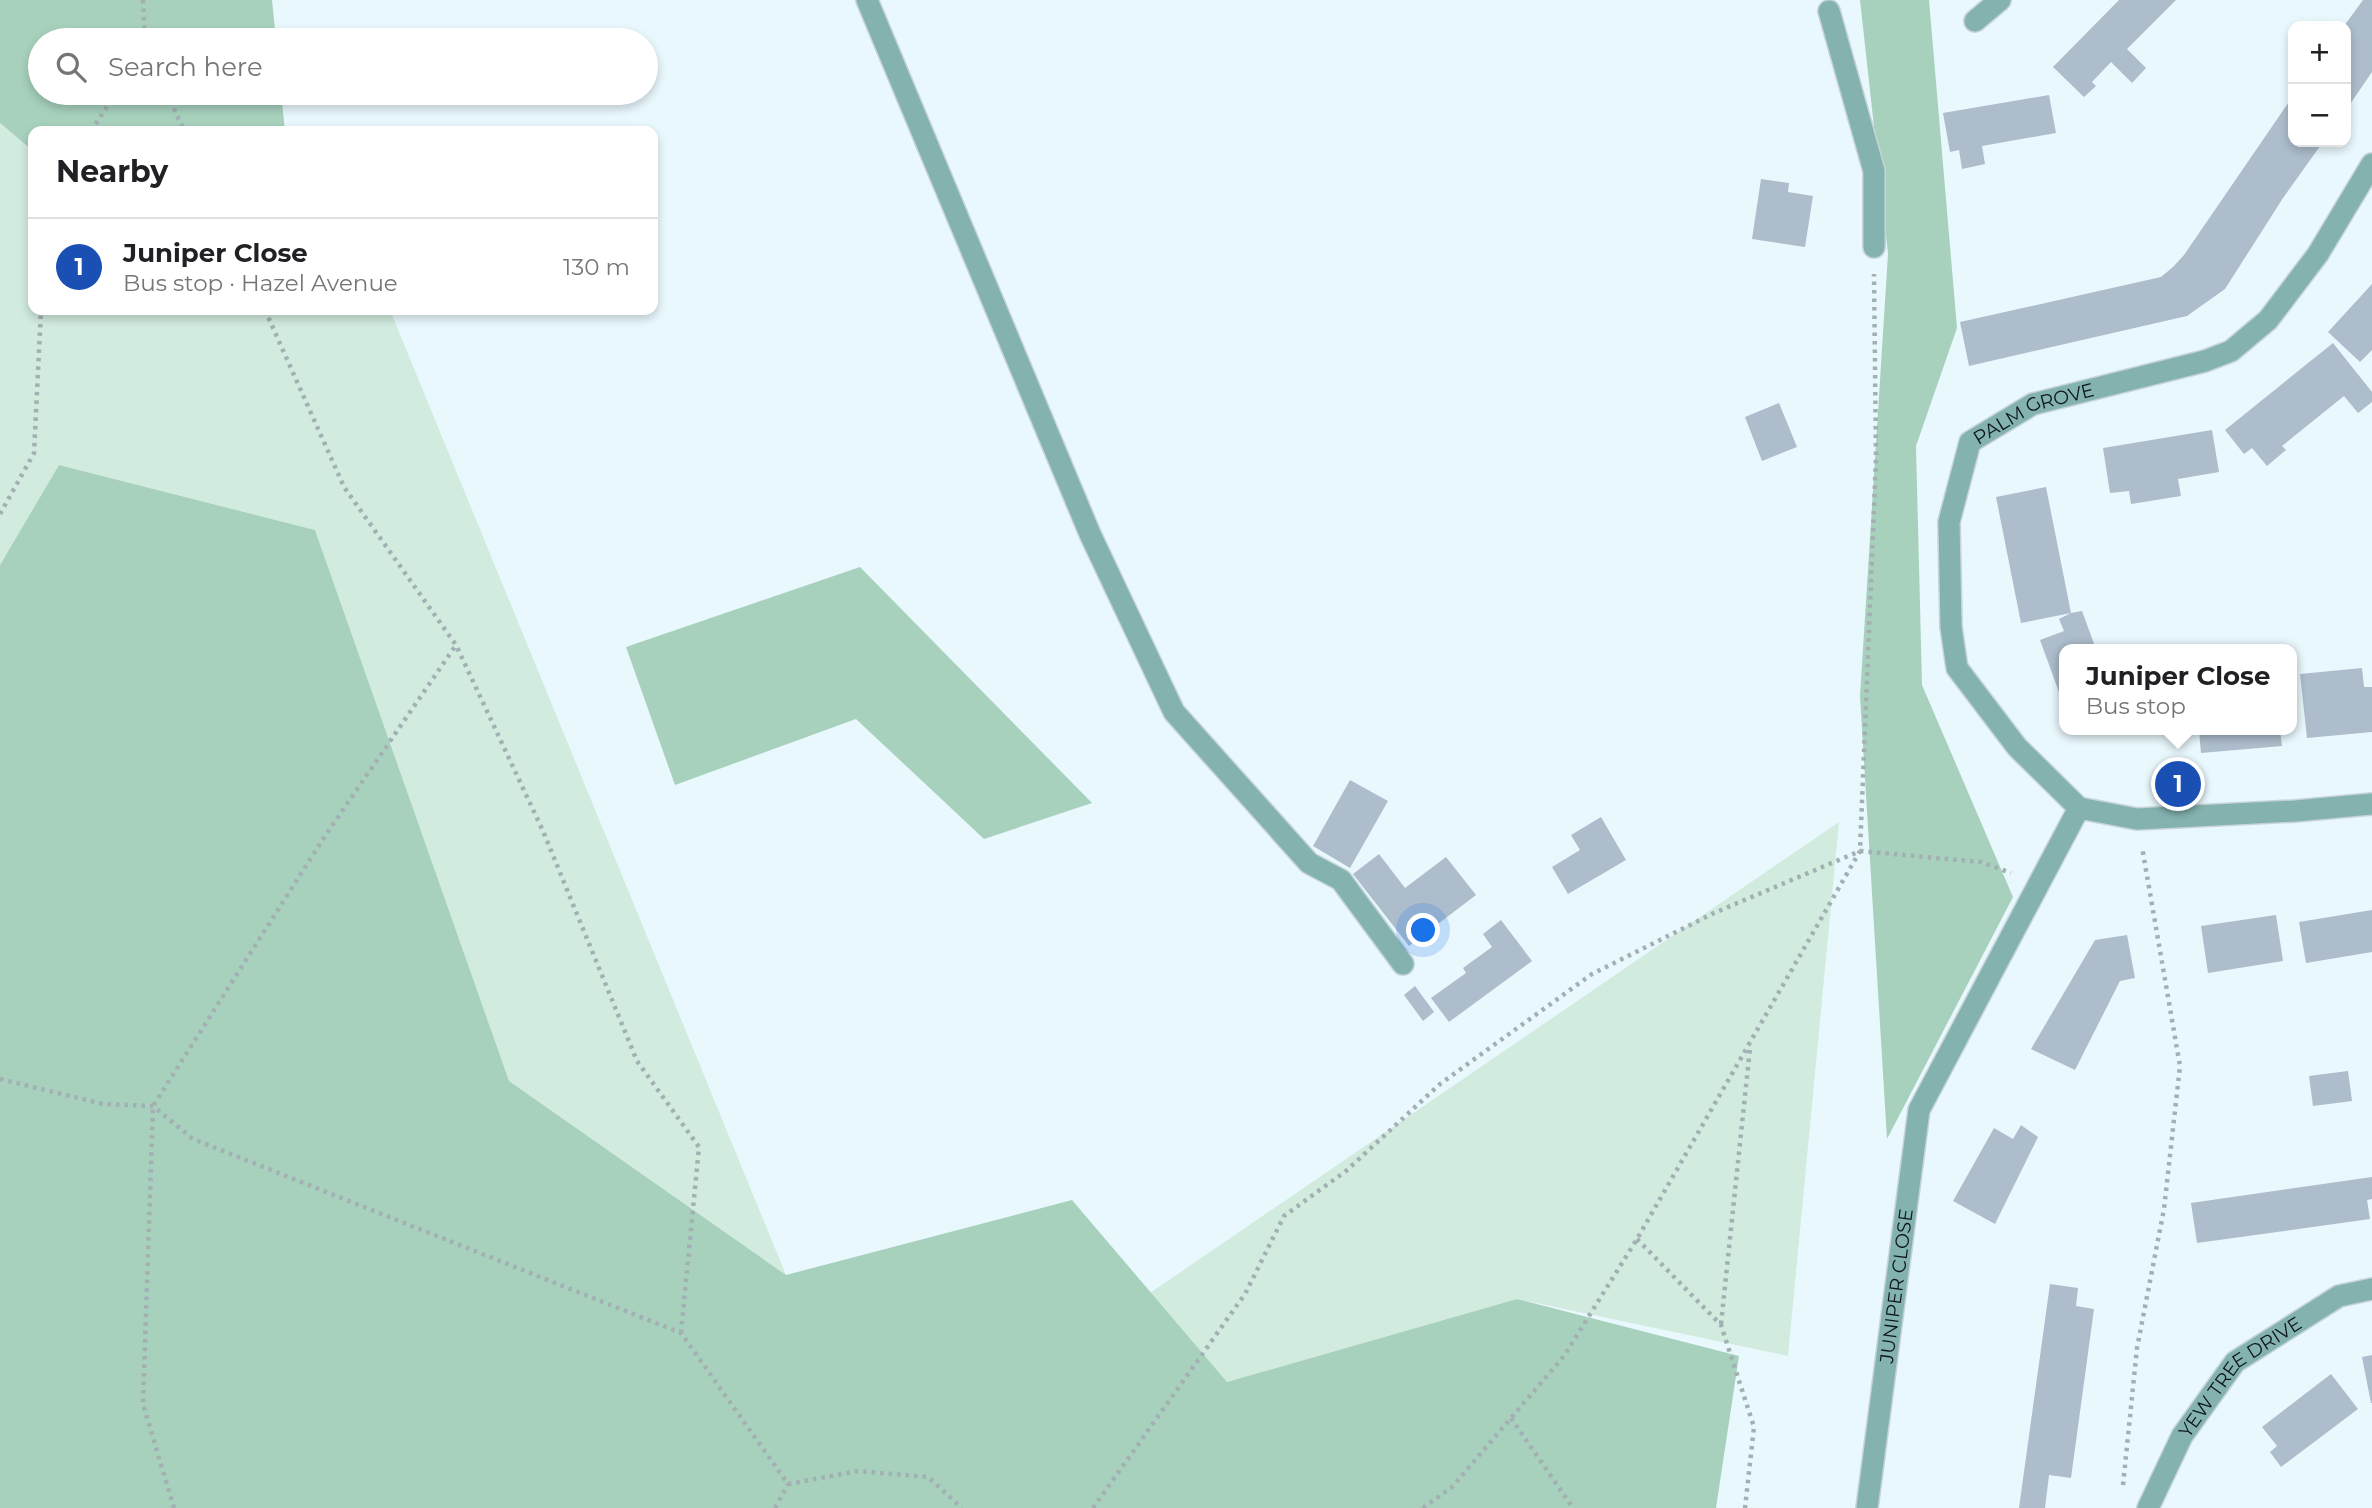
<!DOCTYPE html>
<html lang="en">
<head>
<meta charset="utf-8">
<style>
  :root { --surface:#fff; --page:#f2f2f2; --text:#202124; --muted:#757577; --line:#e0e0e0; --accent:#2563eb }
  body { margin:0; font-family:Montserrat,sans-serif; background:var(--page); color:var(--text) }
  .controls { position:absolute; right:21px; top:21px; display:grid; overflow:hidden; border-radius:14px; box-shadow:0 4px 10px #0003 }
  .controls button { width:63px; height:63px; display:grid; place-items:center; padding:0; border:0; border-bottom:2px solid var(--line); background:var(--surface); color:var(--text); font:35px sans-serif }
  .you { position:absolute; left:1424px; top:931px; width:24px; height:24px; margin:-18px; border:5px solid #fff; border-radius:50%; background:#1a73e8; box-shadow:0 0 0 10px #1a73e833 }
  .badge { display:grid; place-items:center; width:46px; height:46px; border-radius:50%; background:var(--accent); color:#fff; font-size:23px; font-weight:700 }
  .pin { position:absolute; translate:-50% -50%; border:4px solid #fff; box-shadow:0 2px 7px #0006 }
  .popup { position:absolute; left:2059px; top:644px; width:238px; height:91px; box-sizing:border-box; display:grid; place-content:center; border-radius:14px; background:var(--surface); filter:drop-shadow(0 2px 5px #0005); font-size:23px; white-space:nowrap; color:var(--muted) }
  .popup b { font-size:26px; color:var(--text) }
  .popup::after { content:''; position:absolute; left:50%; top:100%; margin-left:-14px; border:14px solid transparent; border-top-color:var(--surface) }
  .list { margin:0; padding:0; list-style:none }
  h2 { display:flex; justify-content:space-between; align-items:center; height:91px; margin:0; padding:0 28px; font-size:30px }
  h2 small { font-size:23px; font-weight:400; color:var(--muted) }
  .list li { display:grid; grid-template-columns:46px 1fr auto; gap:21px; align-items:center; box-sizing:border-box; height:98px; padding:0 28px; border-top:2px solid var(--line) }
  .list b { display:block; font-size:26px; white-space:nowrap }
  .list p { margin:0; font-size:23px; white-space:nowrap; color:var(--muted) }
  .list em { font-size:23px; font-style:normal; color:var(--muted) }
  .icon { flex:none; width:38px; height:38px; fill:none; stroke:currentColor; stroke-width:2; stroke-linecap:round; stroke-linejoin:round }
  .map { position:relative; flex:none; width:2372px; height:1508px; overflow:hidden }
  .search { position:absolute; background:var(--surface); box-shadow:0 4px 10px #0003; left:28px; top:28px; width:630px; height:77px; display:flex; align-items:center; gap:18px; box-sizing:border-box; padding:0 24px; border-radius:38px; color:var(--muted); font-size:26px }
  .panel { position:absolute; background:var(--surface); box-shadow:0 4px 10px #0003; left:28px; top:126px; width:630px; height:189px; border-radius:14px }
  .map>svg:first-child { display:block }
</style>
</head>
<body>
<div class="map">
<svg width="2372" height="1508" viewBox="0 0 2372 1508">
  <rect width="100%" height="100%" fill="#e9f8fd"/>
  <path fill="#d1ebde" d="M0,123L33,151V310H390L786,1275L509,1081L315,530L59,465L0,565Z
    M1839,822L1788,1356L1517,1299L1227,1382L1150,1293Z"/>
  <path fill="#a7d1bd" d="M0,0H272L276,40H40V93H281L285,131H33V151L0,123Z
    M1860,0H1929L1957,328L1916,446L1922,685L2013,897L1887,1139L1860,696L1888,254Z
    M59,465L315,530L509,1081L786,1275L1072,1200L1227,1382L1517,1299L1739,1356L1716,1508H0V565Z
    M860,567L1092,803L984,839L856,719L675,785L626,647Z"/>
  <path fill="#adbdcc" d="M2119,0H2176L2127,49L2146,68L2132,83L2111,62L2092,82L2096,86L2084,97L2053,67Z
    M2363,0H2372V72L2346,110V26H2344Z
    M2049,95L2056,133L1982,146L1985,164L1962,169L1959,150L1950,152L1943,113Z
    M2293,96V142H2323L2283,198L2225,289L2187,316L1969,366L1960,322L2161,277L2173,267L2184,255Z
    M1761,179L1789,183L1788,192L1813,196L1805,247L1752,239Z
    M2372,284V350L2360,362L2328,332Z
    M2333,343L2372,392V402L2358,413L2344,396L2282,446L2286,450L2267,466L2252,448L2244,454L2225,430Z
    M1779,403L1797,447L1762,461L1745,417Z
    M2212,430L2219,472L2178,479L2181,496L2131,504L2129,491L2110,493L2103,448Z
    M2046,487L2071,613L2082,611L2096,649H2064V706L2040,640L2064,631L2059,619L2071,613L2021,623L1996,497Z
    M2362,668L2364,687H2372V732L2307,738L2300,674Z
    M2199,730H2280L2282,746L2201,753Z
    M1350,780L1388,801L1350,868L1313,846Z
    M1601,817L1626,860L1568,894L1552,867L1580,850L1571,835Z
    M1379,854L1405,888L1446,857L1476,895L1409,946L1353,874Z
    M2372,910V952L2306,963L2299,922Z
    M2276,915L2283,961L2208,973L2201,926Z
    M1501,920L1532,961L1449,1022L1431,998L1466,973L1463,968L1492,947L1483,934Z
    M2127,935L2135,978L2120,981L2075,1070L2031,1049L2095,940Z
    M1415,986L1434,1012L1423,1021L1404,995Z
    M2348,1071L2352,1101L2313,1106L2309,1076Z
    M2021,1125L2038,1137L1995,1224L1953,1201L1994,1128L2013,1139Z
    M2372,1177V1199L2367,1200L2370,1219L2197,1243L2191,1203Z
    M2050,1284L2078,1288L2076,1306L2094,1309L2071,1478L2049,1475L2045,1508H2019Z
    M2372,1355V1403H2371L2362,1357Z
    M2331,1374L2358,1409L2281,1467L2270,1452L2277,1446L2262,1427Z"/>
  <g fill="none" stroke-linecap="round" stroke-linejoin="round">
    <defs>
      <g id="minor">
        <path d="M867,0L1090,534L1174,712L1309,863L1341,880L1403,964"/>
        <path d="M1829,11L1874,171V247"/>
        <path d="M1975,21L2000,0"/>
        <path id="s1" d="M2079,808L2017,747L1957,668L1951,627L1949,522L1970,442L2033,404L2205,361L2231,351L2268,320L2318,254L2372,164"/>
        <path d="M2079,808L2137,819L2295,811L2372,804"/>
        <path id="s2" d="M1867,1508L1919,1110L2079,808"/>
        <path id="s3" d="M2148,1508L2182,1436L2235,1362L2339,1296L2372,1289"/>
      </g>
    </defs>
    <use href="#minor" stroke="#c6d4d9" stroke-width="24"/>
    <path stroke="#a2afb3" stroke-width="4.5" stroke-dasharray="3.5 5" stroke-linecap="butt" d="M143,0L145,40
      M167,93L184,131
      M91,131L116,93
      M265,310L344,487L456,645L543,831L637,1061L699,1147L681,1333
      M0,514L34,453L41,310
      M0,1079L103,1104L153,1106L193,1139L681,1333L788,1484L858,1471L928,1477L962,1508
      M1637,1239L1721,1325L1754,1427L1745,1508
      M1721,1324L1750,1048
      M1511,1418L1573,1508
      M2123,1485L2137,1348L2164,1209L2180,1066L2142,847
      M174,1508L143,1404L153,1106L325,836L456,645
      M775,1508L788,1484
      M1093,1508L1245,1294L1284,1216L1346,1171L1440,1084L1592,974L1714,913L1860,851L1981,862L2011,873
      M1423,1508L1452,1487L1564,1356L1637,1239L1860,851L1876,458L1874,274"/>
    <use href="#minor" stroke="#83b2af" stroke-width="21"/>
  </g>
  <g text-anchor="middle" stroke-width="6" stroke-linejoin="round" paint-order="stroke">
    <g font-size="19" fill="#0d1619" stroke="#fff">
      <text dy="7" stroke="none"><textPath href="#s1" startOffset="486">PALM GROVE</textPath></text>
      <text dy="7" stroke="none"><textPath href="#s2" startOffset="224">JUNIPER CLOSE</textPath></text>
      <text dy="7" stroke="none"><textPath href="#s3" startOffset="164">YEW TREE DRIVE</textPath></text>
    </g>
  </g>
</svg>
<div class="controls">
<button>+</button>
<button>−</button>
</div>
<div class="you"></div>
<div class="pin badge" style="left:2178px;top:784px;background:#1a4fb4">1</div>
<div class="popup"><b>Juniper Close</b>Bus stop</div>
<div class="search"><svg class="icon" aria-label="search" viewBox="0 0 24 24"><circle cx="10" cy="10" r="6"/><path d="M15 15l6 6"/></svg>Search here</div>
<section class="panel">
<h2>Nearby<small></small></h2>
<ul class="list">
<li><span class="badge" style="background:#1a4fb4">1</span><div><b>Juniper Close</b><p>Bus stop · Hazel Avenue</p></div><em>130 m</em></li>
</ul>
</section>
</div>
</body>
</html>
